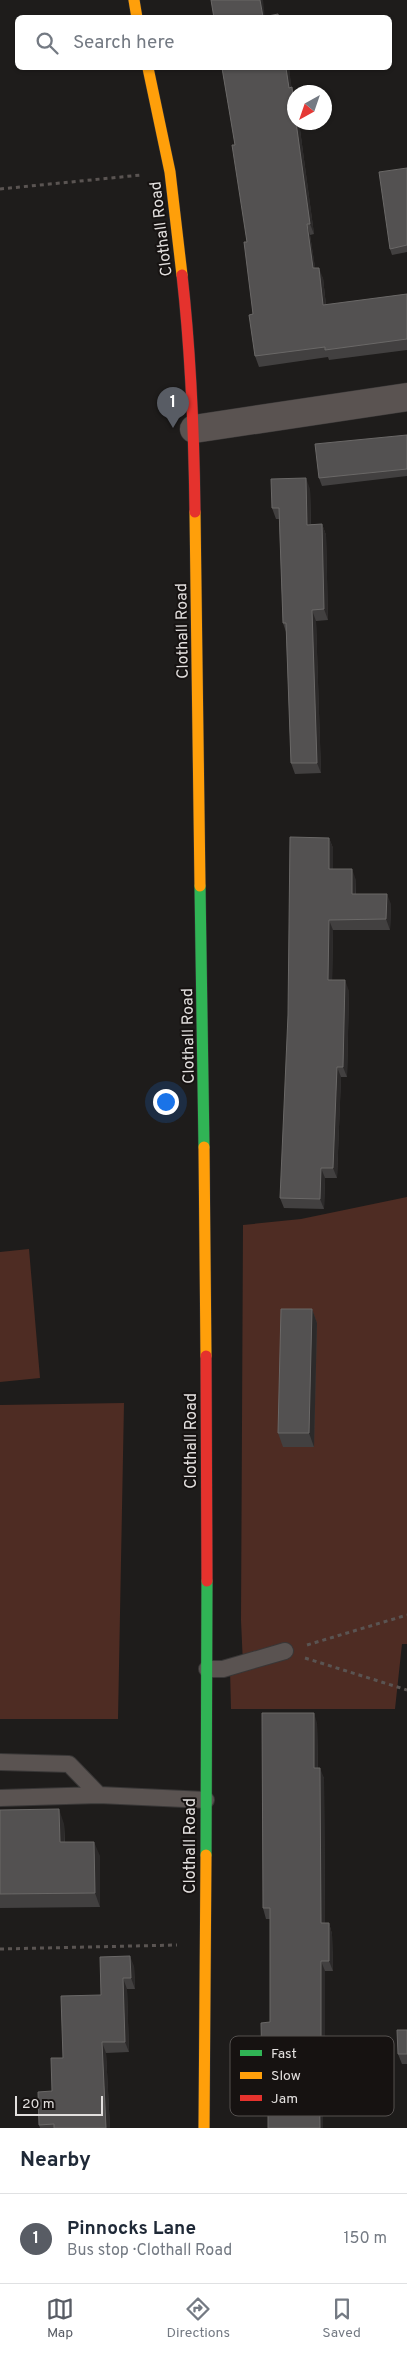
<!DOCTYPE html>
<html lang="en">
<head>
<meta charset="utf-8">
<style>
  :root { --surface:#fff; --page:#f2f2f3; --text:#1f2937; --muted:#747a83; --line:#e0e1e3; --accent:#585c64 }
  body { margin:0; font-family:Overpass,sans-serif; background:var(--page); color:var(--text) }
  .compass { position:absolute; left:287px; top:85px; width:45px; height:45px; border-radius:50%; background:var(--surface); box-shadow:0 1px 4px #0004; rotate:220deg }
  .scale { position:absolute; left:15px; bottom:12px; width:88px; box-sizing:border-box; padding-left:5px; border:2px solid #e3e0df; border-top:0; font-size:14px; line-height:18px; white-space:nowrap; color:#e3e0df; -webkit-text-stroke:4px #161211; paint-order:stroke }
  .you { position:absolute; left:165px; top:1101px; width:18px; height:18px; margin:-12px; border:4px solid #fff; border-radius:50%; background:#1a73e8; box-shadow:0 0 0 8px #1a73e833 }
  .badge { display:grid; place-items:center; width:32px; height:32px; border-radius:50%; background:var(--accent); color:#fff; font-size:16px; font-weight:700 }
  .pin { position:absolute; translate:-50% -41px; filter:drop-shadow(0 1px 2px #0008) }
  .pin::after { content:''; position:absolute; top:26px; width:18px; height:15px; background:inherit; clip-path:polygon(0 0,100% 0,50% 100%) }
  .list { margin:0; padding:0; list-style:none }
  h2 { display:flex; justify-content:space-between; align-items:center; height:65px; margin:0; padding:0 20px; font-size:21px }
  h2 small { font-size:16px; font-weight:400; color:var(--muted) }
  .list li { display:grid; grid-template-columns:32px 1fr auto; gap:15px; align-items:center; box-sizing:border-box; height:90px; padding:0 20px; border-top:1px solid var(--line) }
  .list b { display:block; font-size:19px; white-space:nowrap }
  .list p { margin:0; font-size:16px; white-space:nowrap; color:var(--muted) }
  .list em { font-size:16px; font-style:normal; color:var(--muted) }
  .icon { flex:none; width:28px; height:28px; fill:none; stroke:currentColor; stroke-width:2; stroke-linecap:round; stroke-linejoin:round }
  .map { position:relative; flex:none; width:407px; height:2128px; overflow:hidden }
  .search { position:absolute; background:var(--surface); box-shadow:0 1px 4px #0004; left:15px; right:15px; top:15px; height:55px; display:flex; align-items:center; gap:12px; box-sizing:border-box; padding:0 18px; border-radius:8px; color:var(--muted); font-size:19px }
  .sheet { height:155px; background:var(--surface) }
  nav { display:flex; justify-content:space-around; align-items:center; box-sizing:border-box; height:70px; border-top:1px solid var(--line); background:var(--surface); font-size:14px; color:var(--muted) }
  nav a { display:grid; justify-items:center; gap:2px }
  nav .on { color:var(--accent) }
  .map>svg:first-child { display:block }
</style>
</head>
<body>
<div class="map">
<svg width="407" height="2128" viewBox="0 0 407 2128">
  <rect width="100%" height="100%" fill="#1e1c1b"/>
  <path fill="#4e2c23" d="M407,1197V1644H402L395,1709H231L230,1669L243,1665L241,1620L243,1225L301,1219Z
    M29,1249L40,1378L0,1382V1252Z
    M124,1403L118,1719H0V1405Z"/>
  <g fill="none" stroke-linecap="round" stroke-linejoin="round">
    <defs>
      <path id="lane" d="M207,1669H223L285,1651
        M0,1762L69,1764L99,1795
        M0,1798L99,1795L206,1800"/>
      <path id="street" d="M194,429L407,397"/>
      <path id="fast" d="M200,886L204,1147
        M206,1855L207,1581"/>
      <path id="slow" d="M134,0L137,18
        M148,68L170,172L182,275
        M195,512L200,886
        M204,1147L206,1356
        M204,2128L206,1855"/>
      <path id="jam" d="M182,275C191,354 194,432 195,512
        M206,1356L207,1581"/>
    </defs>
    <use href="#lane" stroke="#393737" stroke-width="18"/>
    <use href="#street" stroke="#393737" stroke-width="29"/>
    <use href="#fast" stroke="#393737" stroke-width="12"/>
    <use href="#slow" stroke="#393737" stroke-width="12"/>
    <use href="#jam" stroke="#393737" stroke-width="12"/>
    <path stroke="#5a5452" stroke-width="3" stroke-dasharray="4 4" stroke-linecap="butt" d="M0,189L141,175
      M307,1645L407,1615
      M305,1658L407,1690
      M0,1949L177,1945"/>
    <use href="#lane" stroke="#5a5351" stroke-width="16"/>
    <use href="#street" stroke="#5a5351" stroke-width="28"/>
    <use href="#fast" stroke="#30b455" stroke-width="11"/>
    <use href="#slow" stroke="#ff9f0a" stroke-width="11"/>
    <use href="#jam" stroke="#e5322d" stroke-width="11"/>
  </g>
  <path fill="#424040" d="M222,68H289L291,87L294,95V122H299L314,234L310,235L315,268L323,278L326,305L407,294V350L329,360L328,357L259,367L255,356L253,314L247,242L235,145Z
    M407,168V252L392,255L390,249Z
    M407,435V476L322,486L319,478Z
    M310,489L311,524H322L326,535L328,620L316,621L321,773L295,774L291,763L286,632L283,623L279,519H276L272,508Z
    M329,838L333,848V869L356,880V894L391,904L390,930H333L332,980L349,991L347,1077H341L337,1178H325L324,1209L284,1208L280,1198Z
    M312,1309L317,1323L314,1447H283L278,1433Z
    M317,1723L318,1768L324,1778L325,1923H329L332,1934L333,1971H325V2076H323V2128H268V2077H266L262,2067L270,2022V1919H266L263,1908Z
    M0,1810L64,1824L65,1842L100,1856V1907L0,1908Z
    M134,1966L135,1989H127L129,2052L106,2053L110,2128H40L39,2125L52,2091L63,2058L101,1995Z
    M407,2030V2064H402L398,2054Z"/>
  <path fill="#2c2a2a" d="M260,0H263L265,18H263Z
    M286,68H289L293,98L289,88Z
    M292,87L294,95V108Z
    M296,122H299L314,234L310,224Z
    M307,224L310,235L317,279L313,268Z
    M319,268L323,278L327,316L323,305Z
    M306,478L310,489L311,535L307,525Z
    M322,524L326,535L328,620L324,609Z
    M312,610L316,621L321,773L317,763Z
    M329,838L333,848V879L329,869Z
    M352,869L356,880L355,905L352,894Z
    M387,894L391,904L390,930L386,919Z
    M329,920L333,930L332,991L328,980Z
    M345,980L349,991L347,1077L343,1067Z
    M337,1067L341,1077L337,1178L333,1168Z
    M321,1168L325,1178L324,1209L320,1199Z
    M312,1309L317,1323L314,1447L309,1433Z
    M314,1713L317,1723L318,1778L314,1768Z
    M320,1768L324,1778L325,1934L321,1923Z
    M59,1809L64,1824L65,1856L60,1842Z
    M94,1842L100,1856V1907L95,1893Z
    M329,1923L332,1934L333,1971L329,1961Z
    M130,1956L134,1966L135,1989L131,1978Z
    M321,1961L325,1971V2076L321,2066Z
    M123,1978L127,1989L129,2052L125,2042Z
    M102,2042L106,2053L110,2128H106Z
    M319,2066L323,2076V2128H320Z"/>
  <path fill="#535151" stroke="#6a6867" d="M211,0H260L263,17L278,14L279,18H214Z
    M222,68H286L289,88L292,87L294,108V122H296L310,224H307L313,268H319L323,305L407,294V339L325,350V347L255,356L249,315L253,314L244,242H247L232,145H235Z
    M407,168V245L390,249L379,172Z
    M407,435V469L319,478L315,444Z
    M306,478L307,525L322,524L324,609L312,610L317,763H291L286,623H283L279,508H272L271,479Z
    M290,837L329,838V869H352V894H387L386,919L329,920L328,980H345L343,1067H337L333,1168H321L320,1199L280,1198L288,1015Z
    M281,1309H312L309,1433H278Z
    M262,1713H314V1768H320L321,1923H329V1961H321V2066H319L320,2128H268V2067H262L261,2023L270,2022V1908H263Z
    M59,1809L60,1842H94L95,1893L0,1894V1810Z
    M130,1956L131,1978H123L125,2042H102L106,2128H54V2124L39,2125L38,2092L52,2091L51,2058H63L61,1996L101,1995L100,1957Z
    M397,2030H407V2054H398Z"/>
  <g text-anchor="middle" stroke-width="4" stroke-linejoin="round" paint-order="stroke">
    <g font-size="16" fill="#e3e0df" stroke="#161211">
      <text transform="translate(160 229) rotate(-97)" y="6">Clothall Road</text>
      <text transform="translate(181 631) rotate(-91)" y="6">Clothall Road</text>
      <text transform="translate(187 1036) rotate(-91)" y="6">Clothall Road</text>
      <text transform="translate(190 1441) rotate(-90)" y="6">Clothall Road</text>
      <text transform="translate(189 1846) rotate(-90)" y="6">Clothall Road</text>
    </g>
  </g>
  <rect x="230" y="2036" width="164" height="80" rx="8" fill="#161211" stroke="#54504f" stroke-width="1"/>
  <rect x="240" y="2050" width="22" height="6" fill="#30b455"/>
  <rect x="240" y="2072" width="22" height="7" fill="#ff9f0a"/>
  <rect x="240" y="2095" width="22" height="6" fill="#e5322d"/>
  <g font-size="14" fill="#e3e0df">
    <text x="271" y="2058">Fast</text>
    <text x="271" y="2080">Slow</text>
    <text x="271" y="2103">Jam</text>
  </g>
</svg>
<svg class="compass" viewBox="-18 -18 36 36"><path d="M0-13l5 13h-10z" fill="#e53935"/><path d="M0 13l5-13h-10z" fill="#747a83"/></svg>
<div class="scale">20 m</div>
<div class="you"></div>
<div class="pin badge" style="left:173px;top:428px">1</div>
<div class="search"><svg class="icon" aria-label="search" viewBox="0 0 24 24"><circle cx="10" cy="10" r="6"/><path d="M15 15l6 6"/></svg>Search here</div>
</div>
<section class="sheet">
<h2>Nearby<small></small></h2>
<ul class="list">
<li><span class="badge">1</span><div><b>Pinnocks Lane</b><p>Bus stop · Clothall Road</p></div><em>150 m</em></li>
</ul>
</section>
<nav>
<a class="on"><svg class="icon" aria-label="map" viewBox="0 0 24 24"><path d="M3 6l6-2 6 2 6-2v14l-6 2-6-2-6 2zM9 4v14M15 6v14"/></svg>Map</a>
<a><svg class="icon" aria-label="directions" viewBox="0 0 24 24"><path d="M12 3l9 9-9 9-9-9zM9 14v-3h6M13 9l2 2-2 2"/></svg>Directions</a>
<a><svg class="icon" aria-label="saved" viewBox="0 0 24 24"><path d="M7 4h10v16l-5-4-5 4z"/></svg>Saved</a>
</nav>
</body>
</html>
